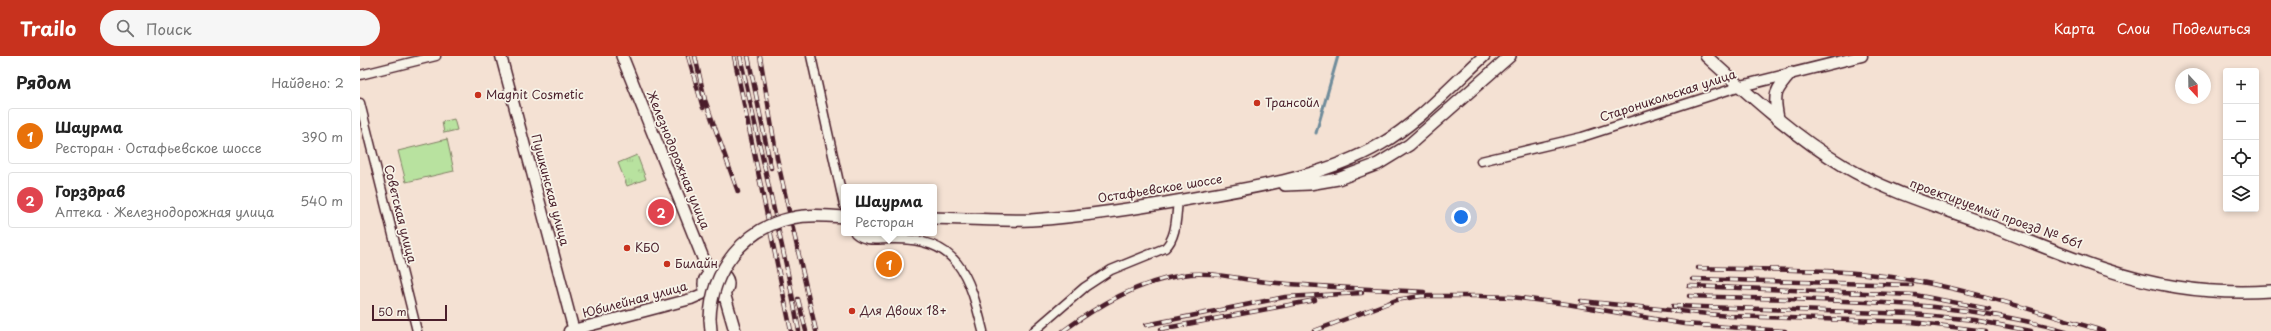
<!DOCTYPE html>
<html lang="ru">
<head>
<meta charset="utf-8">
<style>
  :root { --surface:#fff; --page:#f6f6f6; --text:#222; --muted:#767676; --line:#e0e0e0; --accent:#c8321e }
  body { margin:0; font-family:"Playpen Sans",sans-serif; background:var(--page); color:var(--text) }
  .controls { position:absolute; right:12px; top:12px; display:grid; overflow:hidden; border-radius:4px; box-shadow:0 2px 6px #0003 }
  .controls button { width:36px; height:36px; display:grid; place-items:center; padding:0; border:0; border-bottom:1px solid var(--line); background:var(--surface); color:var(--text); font:20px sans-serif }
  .compass { position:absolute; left:1815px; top:12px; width:36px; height:36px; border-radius:50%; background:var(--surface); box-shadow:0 2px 6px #0003; rotate:158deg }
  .scale { position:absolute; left:12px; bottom:10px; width:75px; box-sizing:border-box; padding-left:4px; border:2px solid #4a1f2b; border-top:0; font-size:11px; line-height:14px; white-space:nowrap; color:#4a1f2b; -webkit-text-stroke:3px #f7f3e8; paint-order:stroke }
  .you { position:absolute; left:1101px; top:161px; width:14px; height:14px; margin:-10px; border:3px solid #fff; border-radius:50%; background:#1a73e8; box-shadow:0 0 0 6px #1a73e833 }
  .badge { display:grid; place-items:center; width:26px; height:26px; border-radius:50%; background:var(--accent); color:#fff; font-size:13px; font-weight:700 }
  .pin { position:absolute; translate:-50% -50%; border:2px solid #fff; box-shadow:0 1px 4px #0006 }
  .popup { position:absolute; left:481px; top:128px; width:96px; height:52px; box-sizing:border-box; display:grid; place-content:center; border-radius:4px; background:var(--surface); filter:drop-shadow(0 1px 3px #0005); font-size:13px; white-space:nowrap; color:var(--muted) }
  .popup b { font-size:15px; color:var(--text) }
  .popup::after { content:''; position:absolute; left:50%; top:100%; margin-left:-8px; border:8px solid transparent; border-top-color:var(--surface) }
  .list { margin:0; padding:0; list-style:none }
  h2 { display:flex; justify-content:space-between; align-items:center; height:52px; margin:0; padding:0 16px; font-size:17px }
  h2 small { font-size:13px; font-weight:400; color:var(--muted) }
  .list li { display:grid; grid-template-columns:26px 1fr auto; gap:12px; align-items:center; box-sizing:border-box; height:56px; margin:0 8px 8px; padding:0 8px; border:1px solid var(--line); border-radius:4px }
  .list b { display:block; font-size:15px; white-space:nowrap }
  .list p { margin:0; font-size:13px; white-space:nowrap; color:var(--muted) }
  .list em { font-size:13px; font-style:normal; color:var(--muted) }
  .icon { flex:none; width:22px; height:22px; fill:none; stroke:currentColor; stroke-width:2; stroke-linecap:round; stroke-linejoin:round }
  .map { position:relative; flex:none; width:1911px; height:275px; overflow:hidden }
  header { display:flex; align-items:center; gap:24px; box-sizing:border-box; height:56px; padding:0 20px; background:var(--accent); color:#fff }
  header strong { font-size:19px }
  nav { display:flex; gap:22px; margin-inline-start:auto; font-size:14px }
  .search { width:280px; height:36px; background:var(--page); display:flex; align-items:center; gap:10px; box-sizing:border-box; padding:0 14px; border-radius:22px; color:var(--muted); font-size:15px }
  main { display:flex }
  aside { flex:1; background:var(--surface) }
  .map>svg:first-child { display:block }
</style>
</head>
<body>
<header>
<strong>Trailo</strong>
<div class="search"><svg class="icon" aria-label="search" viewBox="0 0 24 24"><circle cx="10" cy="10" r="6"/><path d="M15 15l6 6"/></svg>Поиск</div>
<nav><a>Карта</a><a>Слои</a><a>Поделиться</a></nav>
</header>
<main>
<aside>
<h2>Рядом<small>Найдено: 2</small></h2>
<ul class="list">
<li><span class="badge" style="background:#e8710a">1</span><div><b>Шаурма</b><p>Ресторан · Остафьевское шоссе</p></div><em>390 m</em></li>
<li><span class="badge" style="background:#e0444e">2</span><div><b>Горздрав</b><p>Аптека · Железнодорожная улица</p></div><em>540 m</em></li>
</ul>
</aside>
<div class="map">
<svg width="1911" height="275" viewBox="0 0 1911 275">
  <defs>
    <pattern id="grass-tufts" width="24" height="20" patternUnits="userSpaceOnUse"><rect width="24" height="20" fill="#b8e29f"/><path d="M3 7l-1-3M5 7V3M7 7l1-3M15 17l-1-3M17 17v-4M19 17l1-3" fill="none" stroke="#a0c189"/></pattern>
  </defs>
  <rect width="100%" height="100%" fill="#f4e1d3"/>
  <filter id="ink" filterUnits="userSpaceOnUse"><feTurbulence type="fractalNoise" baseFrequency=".025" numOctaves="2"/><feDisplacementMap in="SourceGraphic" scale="8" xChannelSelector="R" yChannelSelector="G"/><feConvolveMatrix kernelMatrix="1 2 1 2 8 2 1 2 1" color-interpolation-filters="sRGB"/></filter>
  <g filter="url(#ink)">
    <path fill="url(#grass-tufts)" stroke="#818065" d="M94,63L97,74L84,77L82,66Z
      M277,99L286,123L267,130L258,107Z"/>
    <path fill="#b8e29f" stroke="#818065" d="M87,83L94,115L46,126L38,95Z"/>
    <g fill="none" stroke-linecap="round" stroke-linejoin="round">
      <path stroke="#6f8c9b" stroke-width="3" d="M956,77L978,0"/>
      <defs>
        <path id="minor" d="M451,0L484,149
          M0,19L76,0
          M0,47L57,275
          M1121,105L1222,81L1381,30
          M495,177C505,186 517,183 530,183C598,181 609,218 623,275
          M674,275L725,231L751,214L805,192C817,181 816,160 818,145"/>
        <path id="tertiary" d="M141,0L214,275
          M1381,30L1502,0
          M209,275L331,243L347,236"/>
        <path id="secondary" d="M262,0L349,217
          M1346,0C1389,39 1434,80 1484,110C1526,135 1574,149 1620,166C1684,190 1749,221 1817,231C1848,236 1879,237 1911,235
          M1418,62C1413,38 1415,35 1431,17
          M925,129L949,128L978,123L1018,108L1049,89L1150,0
          M574,162C606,163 639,165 671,164C731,160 792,150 851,139C909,129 969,118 1021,88C1059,66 1091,30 1124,0
          M344 228a12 12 0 1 1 24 0a12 12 0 1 1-24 0Z
          M364,237L375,275
          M350,263L351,275"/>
      </defs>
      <use href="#minor" stroke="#4a1f2b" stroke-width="11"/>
      <use href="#tertiary" stroke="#4a1f2b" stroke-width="13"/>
      <use href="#secondary" stroke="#4a1f2b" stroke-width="14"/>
      <use href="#minor" stroke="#f7f3e8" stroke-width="8"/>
      <use href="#tertiary" stroke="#f7f3e8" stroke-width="10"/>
      <use href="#secondary" stroke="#f7f3e8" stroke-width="11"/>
      <defs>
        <path id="rail" d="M328,0L343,52
          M335,0L345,44L378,136
          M374,0L431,275
          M380,0L427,213L439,275
          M388,0L411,112
          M400,0L417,102L456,275
          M1338,212C1402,214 1468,212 1532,221C1603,231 1674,255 1743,275
          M1333,223L1552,229
          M1329,230L1555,239L1629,253
          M1329,240C1454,245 1584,241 1706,275
          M438,243L446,275
          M1221,245L1368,260L1552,266L1626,275
          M1313,250L1553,258L1614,264L1671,275
          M786,269L925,241L1002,237
          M801,273L955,244
          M703,275C739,249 778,226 823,219C850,214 880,224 907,226C959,231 1012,233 1064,236
          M954,275L1036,244L1061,240H1120L1152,241L1207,248L1324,268L1425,275"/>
      </defs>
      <use href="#rail" stroke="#4a1f2b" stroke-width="4.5"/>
      <use href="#rail" stroke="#f7f3e8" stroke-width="3" stroke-dasharray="9" stroke-linecap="butt"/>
      <defs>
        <path id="secondary-bridge" d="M350,263C351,215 384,172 432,162C449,158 467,160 484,161"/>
      </defs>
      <use href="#secondary-bridge" stroke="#4a1f2b" stroke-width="14" stroke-linecap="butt"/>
      <use href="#secondary-bridge" stroke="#f7f3e8" stroke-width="11"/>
    </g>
  </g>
  <g fill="#c8321e" stroke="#f7f3e8" stroke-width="1.5">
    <circle cx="118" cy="39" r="4"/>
    <circle cx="897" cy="47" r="4"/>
    <circle cx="267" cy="192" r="4"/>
    <circle cx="307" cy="208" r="4"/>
    <circle cx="492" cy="255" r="4"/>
  </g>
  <g text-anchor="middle" stroke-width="3.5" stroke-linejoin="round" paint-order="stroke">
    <g font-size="12" fill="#4a1f2b" stroke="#f7f3e8" text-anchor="start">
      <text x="126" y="43">Magnit Cosmetic</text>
      <text x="905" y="51">Трансойл</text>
      <text x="275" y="196">КБО</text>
      <text x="315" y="212">Билайн</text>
      <text x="500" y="259">Для Двоих 18+</text>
    </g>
    <g font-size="12" fill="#4a1f2b" stroke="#f7f3e8">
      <text transform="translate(1308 40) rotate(-18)" y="4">Староникольская улица</text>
      <text transform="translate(318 104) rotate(68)" y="4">Железнодорожная улица</text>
      <text transform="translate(800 133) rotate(-9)" y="4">Остафьевское шоссе</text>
      <text transform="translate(190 134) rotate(75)" y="4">Пушкинская улица</text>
      <text transform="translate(40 158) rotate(76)" y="4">Советская улица</text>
      <text transform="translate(1636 158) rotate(20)" y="4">проектируемый проезд № 661</text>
      <text transform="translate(275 244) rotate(-15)" y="4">Юбилейная улица</text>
    </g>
  </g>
</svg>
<div class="controls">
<button>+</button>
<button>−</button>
<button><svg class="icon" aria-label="locate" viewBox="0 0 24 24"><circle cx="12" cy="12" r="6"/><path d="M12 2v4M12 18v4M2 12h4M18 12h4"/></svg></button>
<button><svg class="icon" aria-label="layers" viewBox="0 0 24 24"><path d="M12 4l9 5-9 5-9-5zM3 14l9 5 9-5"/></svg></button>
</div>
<svg class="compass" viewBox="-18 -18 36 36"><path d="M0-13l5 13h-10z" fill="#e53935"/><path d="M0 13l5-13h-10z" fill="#767676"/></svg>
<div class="scale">50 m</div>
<div class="you"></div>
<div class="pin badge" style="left:529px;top:208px;background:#e8710a">1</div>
<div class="popup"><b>Шаурма</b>Ресторан</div>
<div class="pin badge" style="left:301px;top:156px;background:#e0444e">2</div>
</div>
</main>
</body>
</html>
